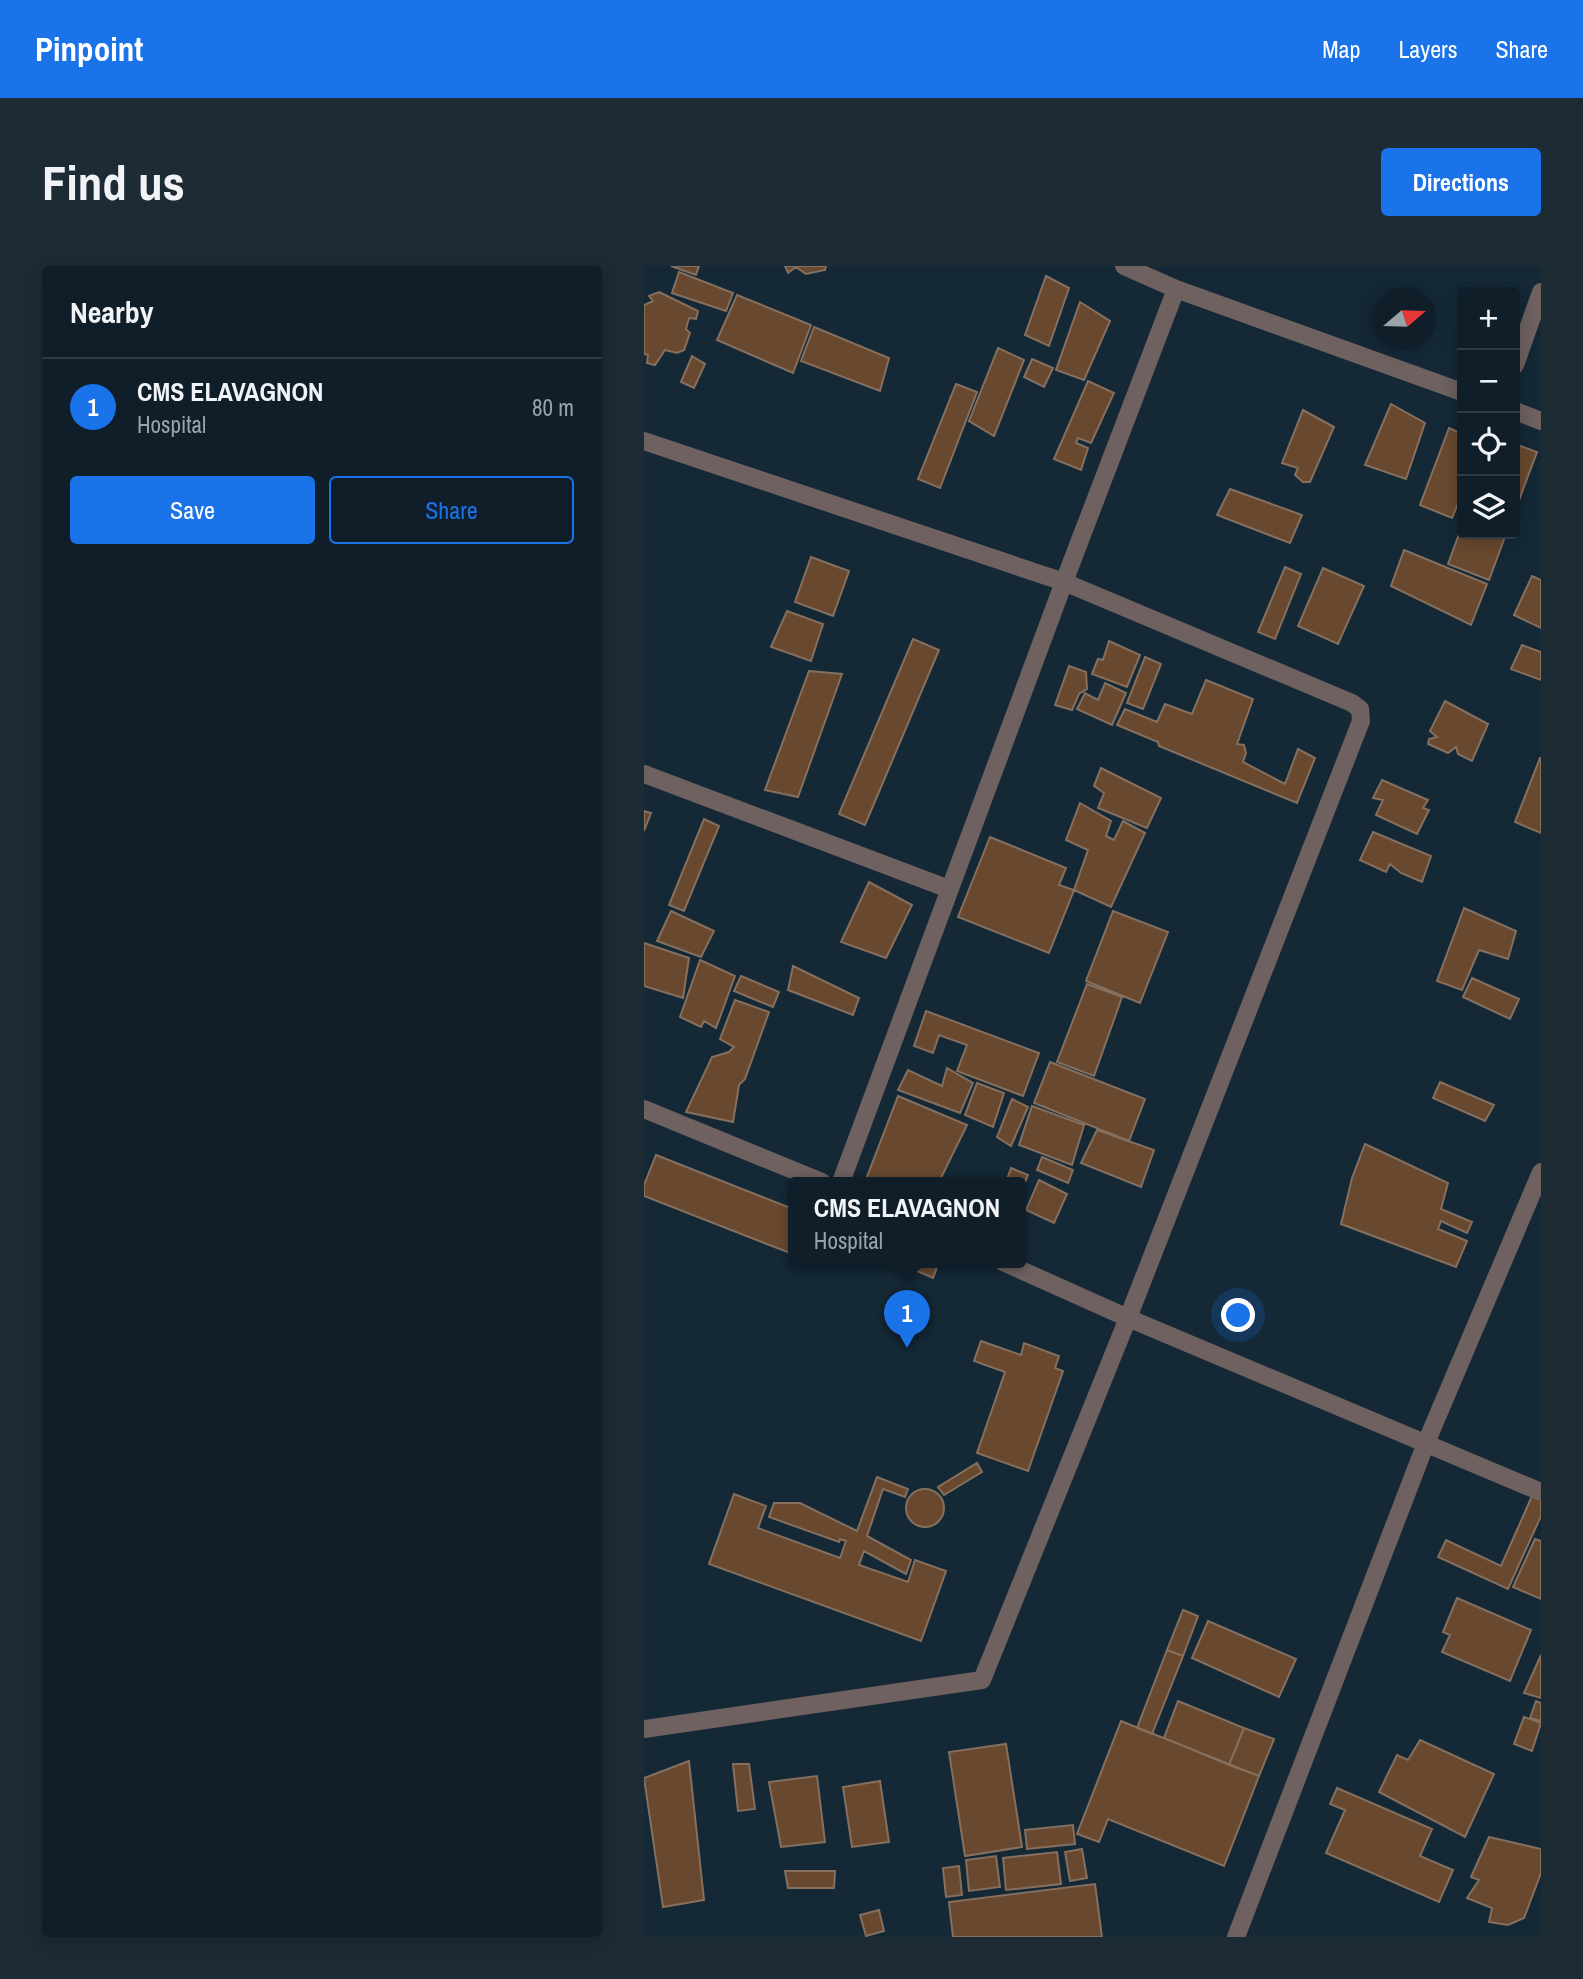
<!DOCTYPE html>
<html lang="en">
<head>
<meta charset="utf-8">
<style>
  :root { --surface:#0f1e28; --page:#1d2b34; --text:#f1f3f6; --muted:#9ba2a8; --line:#2f3c45; --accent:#1a73e8 }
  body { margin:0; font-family:"Archivo Narrow",sans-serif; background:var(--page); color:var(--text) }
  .controls { position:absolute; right:21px; top:21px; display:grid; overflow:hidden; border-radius:7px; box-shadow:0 4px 18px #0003 }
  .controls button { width:63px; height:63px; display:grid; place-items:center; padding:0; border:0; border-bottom:2px solid var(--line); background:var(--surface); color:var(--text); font:35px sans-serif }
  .compass { position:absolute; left:729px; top:21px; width:63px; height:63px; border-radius:50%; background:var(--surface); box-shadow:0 4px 18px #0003; rotate:71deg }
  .you { position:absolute; left:595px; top:1050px; width:24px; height:24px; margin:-18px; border:5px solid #fff; border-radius:50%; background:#1a73e8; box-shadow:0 0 0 10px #1a73e833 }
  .badge { display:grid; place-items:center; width:46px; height:46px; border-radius:50%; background:var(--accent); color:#fff; font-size:23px; font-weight:700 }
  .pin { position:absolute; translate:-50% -58px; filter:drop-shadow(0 2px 4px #0008) }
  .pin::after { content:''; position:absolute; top:37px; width:24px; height:21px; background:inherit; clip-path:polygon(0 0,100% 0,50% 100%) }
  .popup { position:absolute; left:144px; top:911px; width:238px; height:91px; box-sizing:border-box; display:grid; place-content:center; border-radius:7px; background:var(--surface); filter:drop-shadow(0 2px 5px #0005); font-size:23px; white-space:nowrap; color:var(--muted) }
  .popup b { font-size:26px; color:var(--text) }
  .popup::after { content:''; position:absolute; left:50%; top:100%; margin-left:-14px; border:14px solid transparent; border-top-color:var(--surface) }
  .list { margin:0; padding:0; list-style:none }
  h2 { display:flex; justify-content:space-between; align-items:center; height:91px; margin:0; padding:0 28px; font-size:30px }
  h2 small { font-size:23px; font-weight:400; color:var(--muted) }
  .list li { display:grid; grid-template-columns:46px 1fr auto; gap:21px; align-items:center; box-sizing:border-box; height:98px; padding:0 28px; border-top:2px solid var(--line) }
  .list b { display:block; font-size:26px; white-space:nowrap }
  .list p { margin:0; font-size:23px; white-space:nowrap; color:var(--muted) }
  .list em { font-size:23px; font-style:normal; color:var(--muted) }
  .actions { display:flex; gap:14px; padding:21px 28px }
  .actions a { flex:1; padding:16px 0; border:2px solid var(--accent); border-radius:7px; text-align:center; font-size:24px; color:var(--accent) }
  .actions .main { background:var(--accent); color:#fff }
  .icon { flex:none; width:38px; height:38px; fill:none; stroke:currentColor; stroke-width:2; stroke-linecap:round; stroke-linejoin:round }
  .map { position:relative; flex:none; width:897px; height:1671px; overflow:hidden; border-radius:7px }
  header { display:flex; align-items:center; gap:42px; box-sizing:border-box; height:98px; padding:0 35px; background:var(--accent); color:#fff }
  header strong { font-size:33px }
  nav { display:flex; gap:38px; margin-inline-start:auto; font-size:24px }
  .intro { display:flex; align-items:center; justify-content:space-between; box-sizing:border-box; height:168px; padding:0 42px }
  h1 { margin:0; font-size:49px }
  .button { padding:18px 32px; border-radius:7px; background:var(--accent); color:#fff; font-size:24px; font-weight:700 }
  main { display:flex; gap:42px; padding:0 42px }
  aside { flex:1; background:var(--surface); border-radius:7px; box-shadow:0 4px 18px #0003 }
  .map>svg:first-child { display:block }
</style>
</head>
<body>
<header>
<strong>Pinpoint</strong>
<nav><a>Map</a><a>Layers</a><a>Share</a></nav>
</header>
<div class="intro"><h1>Find us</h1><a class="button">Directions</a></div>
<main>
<aside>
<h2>Nearby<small></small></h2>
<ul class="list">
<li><span class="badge">1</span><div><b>CMS ELAVAGNON</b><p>Hospital</p></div><em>80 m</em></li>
</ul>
<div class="actions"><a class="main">Save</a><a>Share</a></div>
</aside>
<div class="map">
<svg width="897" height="1671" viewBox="0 0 897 1671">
  <rect width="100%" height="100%" fill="#142836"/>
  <path fill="#68492f" stroke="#856f5e" stroke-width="2" d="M27,0H55L52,9Z
    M141,0H182L181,4L162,8L152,1L144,7Z
    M35,6L89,27L82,45L28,27Z
    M402,10L425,22L405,80L381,69Z
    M15,26L54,45L52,53L45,52L42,63L46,67L40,84L33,87L21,84L11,99L3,97L4,89L0,88V39L9,35L5,30Z
    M93,29L167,59L149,107L73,74Z
    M436,36L466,55L440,114L412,104Z
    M170,61L245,92L236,125L157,95Z
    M354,82L380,94L350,170L325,155Z
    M48,90L61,98L50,122L37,116Z
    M388,93L409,102L400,121L380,111Z
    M444,115L470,127L447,177L434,172L432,177L444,182L437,204L410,193Z
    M312,118L333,126L296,222L274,213Z
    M747,138L781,157L762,213L721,199Z
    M659,144L690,161L666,216H659L651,209L654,202L638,197Z
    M805,162L818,168V228L808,252L776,239Z
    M871,178L893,186L871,245Z
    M586,223L658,249L646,277L573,249Z
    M818,260V268H862L845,314L804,298Z
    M760,284L843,318L827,359L747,320Z
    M167,291L205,305L189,350L151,336Z
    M641,301L657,308L631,373L614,366Z
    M679,302L720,320L694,378L654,360Z
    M888,310L897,314V362L870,349Z
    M143,345L179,358L167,395L127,381Z
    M269,373L295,384L221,559L195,548Z
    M465,375L496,389L483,421L448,408L454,393L459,394Z
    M878,379L897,386V414L867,403Z
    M501,391L517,398L499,443L483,437Z
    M425,400L442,406L443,423L435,428L428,444L411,439Z
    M165,405L198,408L154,531L121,524Z
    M562,414L609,433L593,478L600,479L602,487L599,496L641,518L654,483L671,492L653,537L515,480L514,476L473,459L481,443L513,456L521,438L548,448Z
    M461,417L482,427L468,459L433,443L441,427L454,434Z
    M801,435L844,458L828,495L814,488L812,481L804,487L784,478L785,473L793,471L786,465Z
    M896,492H897V567L871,556Z
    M457,502L517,532L503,562L454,542L460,527L450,520Z
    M738,514L784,534L779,542L785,544L773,568L732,549L739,534L729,532Z
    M436,537L467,555L462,570L470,574L479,555L501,567L467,641L430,624L444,584L422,574Z
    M0,545L7,547L0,565Z
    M60,553L75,560L40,645L25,639Z
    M729,566L787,590L778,616L757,607L746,598L742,606L716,594Z
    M346,571L422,602L415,619L430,624L405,687L314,651Z
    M225,616L268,639L242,692L197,676Z
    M820,642L872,665L864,693L835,684L818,724L793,715Z
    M27,645L70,665L57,691L13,675Z
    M469,645L524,666L496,737L442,715Z
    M0,677L45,692L39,732L0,720Z
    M56,694L91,710L72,762L60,755L57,761L36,751Z
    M149,700L215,732L209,749L144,724Z
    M97,710L135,726L129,741L90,725Z
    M828,712L875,733L866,753L819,731Z
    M443,718L478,731L450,810L413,796Z
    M91,734L125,746L101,813L95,819L89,856L42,846L68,791L85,786L90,781L76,773Z
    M282,745L395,787L379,830L313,805L323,779L295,769L289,787L270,780Z
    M406,796L501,833L485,875L390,837Z
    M303,802L329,817L316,847L254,824L264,804L298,820Z
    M796,816L850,839L841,855L789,832Z
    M333,817L360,827L349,861L321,849Z
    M254,830L323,859L295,916H221Z
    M368,833L384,841L367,880L353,871Z
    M388,840L440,859L428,899L375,879Z
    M453,864L510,884L497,921L437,897Z
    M721,878L804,917L797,943L828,956L823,967L797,955L794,963L823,975L812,1001L697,958L708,912Z
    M12,889L149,943V980L146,987L0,930V919Z
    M398,891L429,904L424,917L393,904Z
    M367,902L384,909L378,923L377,916H362Z
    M395,914L423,928L410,957L382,944Z
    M253,996H295L289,1012Z
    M337,1075L377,1089L380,1077L415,1090L411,1102L419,1105L384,1205L333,1187L361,1106L330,1095Z
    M333,1197L338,1206L300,1229L294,1221Z
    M233,1211L264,1223L261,1231L239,1223L223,1270L267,1294L262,1308L220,1285L215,1299L264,1316L271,1294L302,1305L277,1375L65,1298L90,1228L122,1240L114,1262L196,1292L202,1275L196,1273L195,1276L125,1251L130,1237H156L213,1265Z
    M262 1242a19 19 0 1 1 38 0a19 19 0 1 1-38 0Z
    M888,1230L897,1233V1250L864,1323L794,1291L802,1274L857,1300Z
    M891,1273L897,1275V1333L869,1321Z
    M813,1332L887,1364L866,1415L798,1386L806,1369L799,1366Z
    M539,1344L554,1350L539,1390L523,1384Z
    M564,1355L652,1393L635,1431L548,1392Z
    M523,1384L539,1390L508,1468L493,1462Z
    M897,1389V1432L880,1427Z
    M534,1435L600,1462L585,1499L520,1472Z
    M892,1435L897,1437V1455L886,1452Z
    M880,1451L897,1457L888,1485L870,1478Z
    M477,1455L615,1510L580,1600L464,1553L455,1576L433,1568Z
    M600,1462L630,1473L615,1510L585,1499Z
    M776,1474L850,1508L821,1571L735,1526L753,1489L764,1494Z
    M362,1478L378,1581L321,1590L305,1486Z
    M45,1495L60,1634L19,1641L0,1512Z
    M89,1498H105L111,1543L94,1545Z
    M173,1510L181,1576L137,1581L125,1516Z
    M236,1515L245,1576L208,1581L199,1521Z
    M693,1522L788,1563L776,1590L809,1604L795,1636L682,1587L701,1544L686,1538Z
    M429,1559L431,1578L383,1583L381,1564Z
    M845,1571L897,1583V1607L880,1652L864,1659L845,1656L848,1642L823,1632L835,1614L827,1611Z
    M438,1583L443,1612L426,1615L421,1586Z
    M413,1586L417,1618L362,1624L359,1592Z
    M352,1590L356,1621L325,1625L322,1594Z
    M315,1600L318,1629L302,1631L299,1602Z
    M141,1605H191L190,1622H144Z
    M451,1618L458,1671H309L305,1636Z
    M235,1644L240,1665L222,1670L216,1649Z"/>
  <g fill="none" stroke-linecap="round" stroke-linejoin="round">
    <path stroke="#6e6160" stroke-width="18" d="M480,0L532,23L818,126
      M871,99L897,26
      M871,145L897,155
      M0,175L420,316L708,437L716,443L717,455L484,1052L338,1414L0,1463
      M0,508L305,623
      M0,843L178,916
      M197,916L420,316L532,23
      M359,996L484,1052L897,1226
      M592,1671L782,1177L897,906"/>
  </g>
</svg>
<div class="controls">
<button>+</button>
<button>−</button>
<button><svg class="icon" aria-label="locate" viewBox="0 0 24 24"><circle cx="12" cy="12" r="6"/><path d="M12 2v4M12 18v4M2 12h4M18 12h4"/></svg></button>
<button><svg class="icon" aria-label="layers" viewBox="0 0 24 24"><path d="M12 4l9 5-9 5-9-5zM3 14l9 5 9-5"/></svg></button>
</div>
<svg class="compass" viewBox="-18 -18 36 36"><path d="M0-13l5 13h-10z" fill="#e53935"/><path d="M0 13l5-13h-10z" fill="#9ba2a8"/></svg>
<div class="you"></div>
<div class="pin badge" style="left:263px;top:1082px">1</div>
<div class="popup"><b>CMS ELAVAGNON</b>Hospital</div>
</div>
</main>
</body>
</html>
